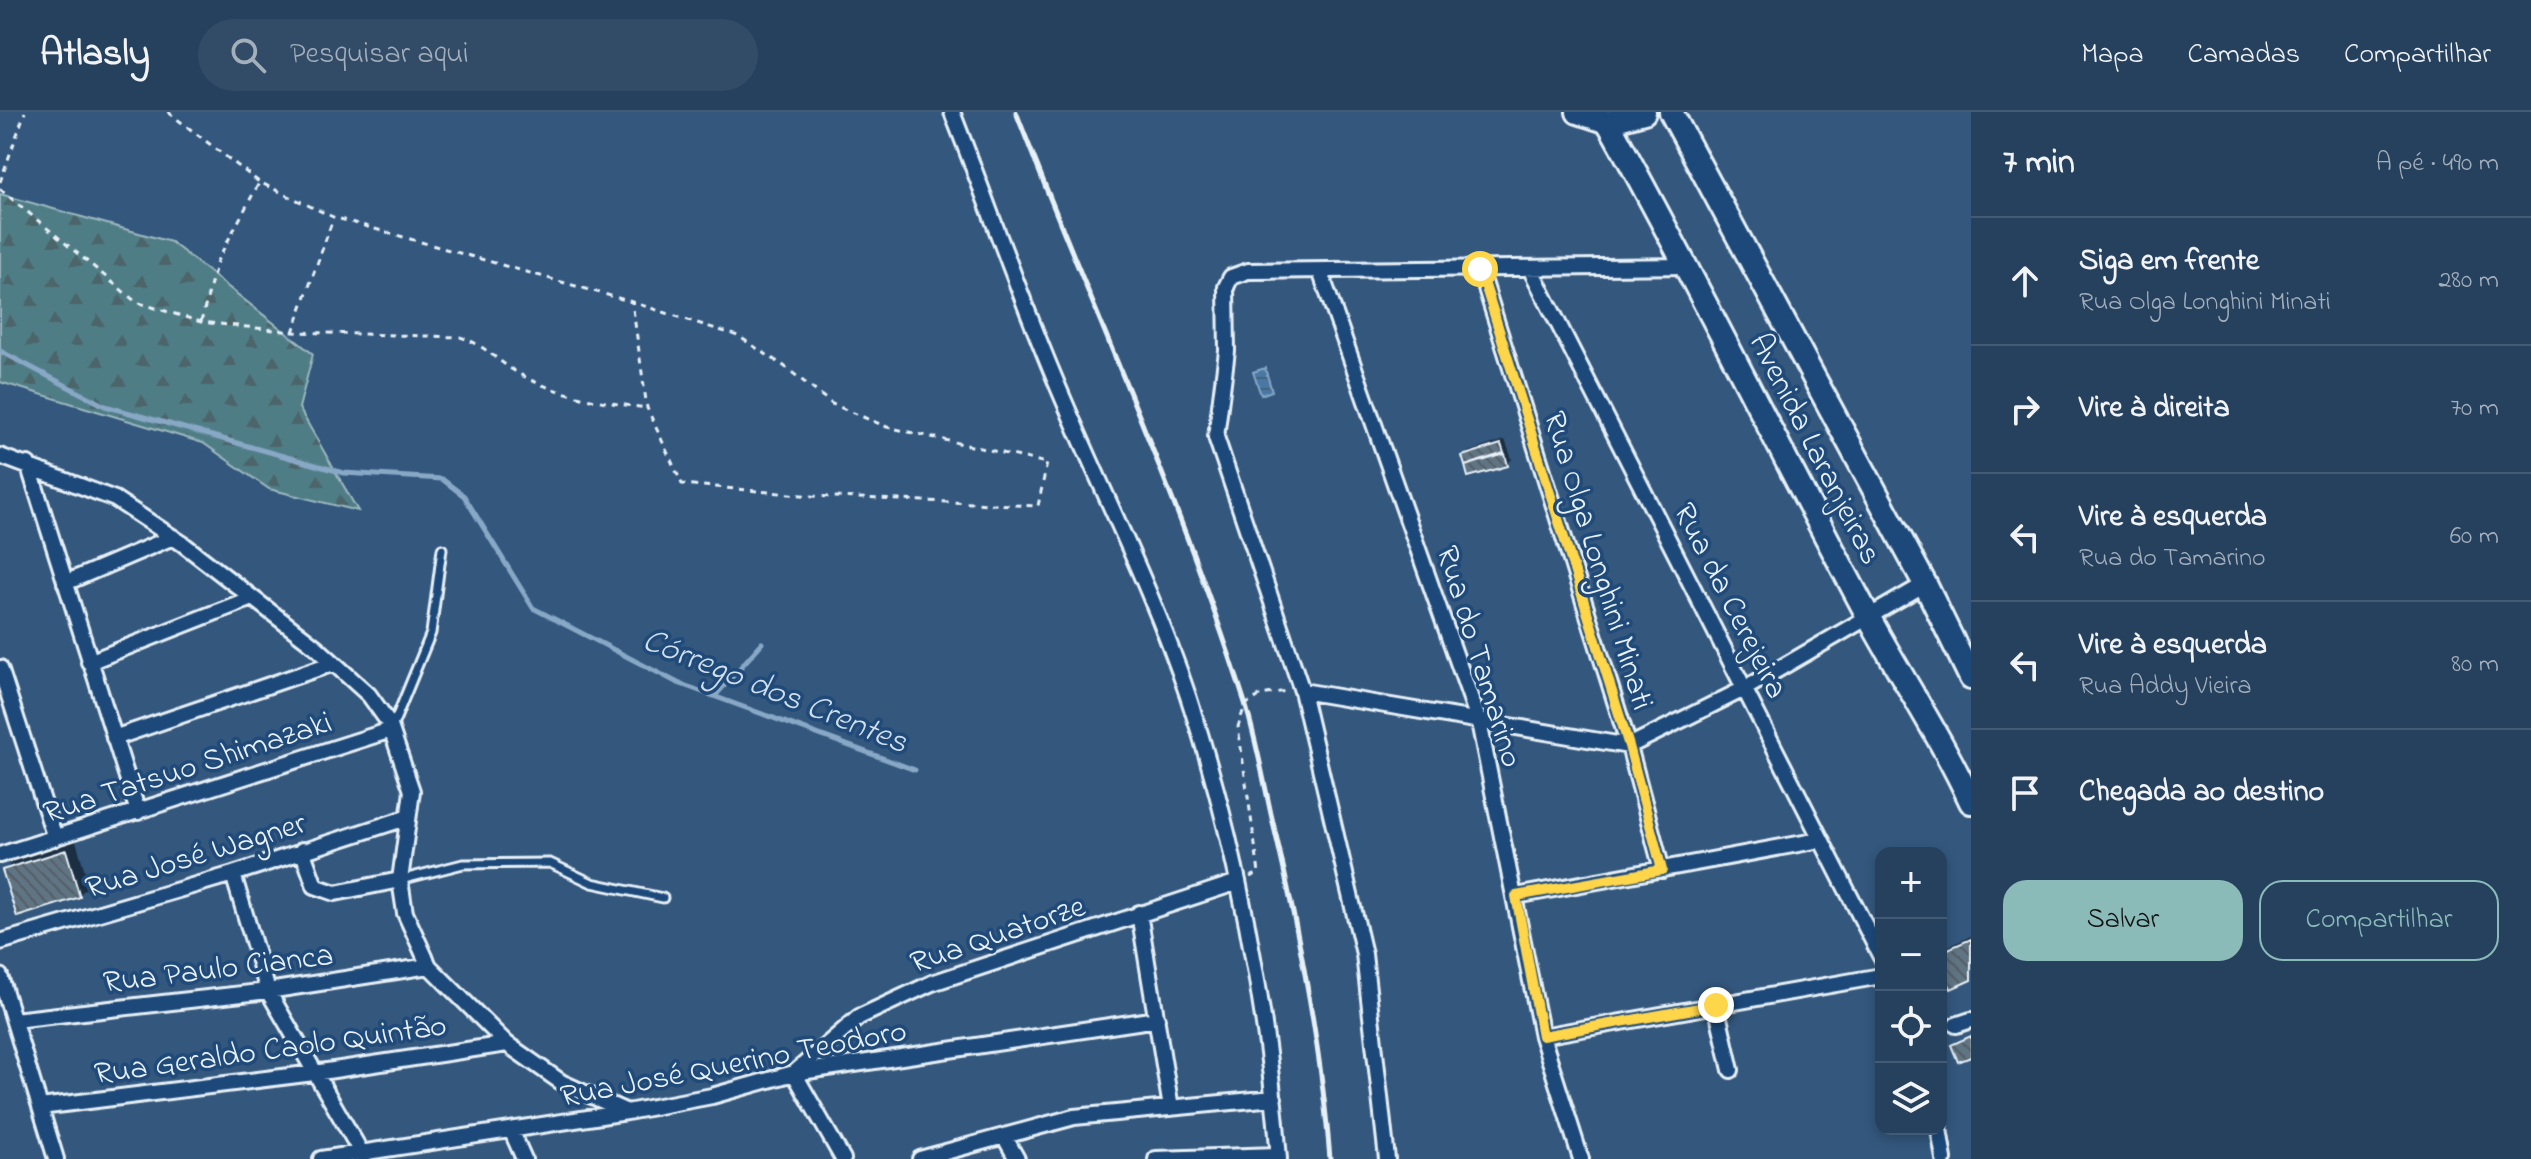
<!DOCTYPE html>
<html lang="pt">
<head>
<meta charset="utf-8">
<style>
  :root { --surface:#26415e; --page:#324c67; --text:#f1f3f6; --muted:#a4afbc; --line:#425a73; --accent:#8bbbb9 }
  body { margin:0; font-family:"Indie Flower",sans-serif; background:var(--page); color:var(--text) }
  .controls { position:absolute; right:24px; bottom:24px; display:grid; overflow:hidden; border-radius:16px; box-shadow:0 4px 12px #0003 }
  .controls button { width:72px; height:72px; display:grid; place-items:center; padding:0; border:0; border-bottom:2px solid var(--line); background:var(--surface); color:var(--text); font:40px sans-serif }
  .stop { position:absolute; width:24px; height:24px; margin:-18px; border:6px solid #ffd54a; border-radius:50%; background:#fff }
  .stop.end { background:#ffd54a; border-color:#fff; box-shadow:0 2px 8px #0008 }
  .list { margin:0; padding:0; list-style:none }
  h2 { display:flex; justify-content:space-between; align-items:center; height:104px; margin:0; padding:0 32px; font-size:34px }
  h2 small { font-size:26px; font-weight:400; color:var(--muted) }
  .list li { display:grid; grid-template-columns:52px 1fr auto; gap:24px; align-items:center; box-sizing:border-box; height:128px; padding:0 32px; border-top:2px solid var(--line) }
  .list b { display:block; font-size:30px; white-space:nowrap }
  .list p { margin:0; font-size:26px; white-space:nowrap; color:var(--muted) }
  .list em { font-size:26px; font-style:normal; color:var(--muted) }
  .actions { display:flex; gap:16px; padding:24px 32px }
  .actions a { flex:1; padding:18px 0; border:2px solid var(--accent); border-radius:24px; text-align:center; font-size:28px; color:var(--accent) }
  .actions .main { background:var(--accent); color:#111 }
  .icon { flex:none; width:44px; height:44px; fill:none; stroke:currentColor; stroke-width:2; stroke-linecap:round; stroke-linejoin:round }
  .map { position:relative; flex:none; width:1971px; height:1047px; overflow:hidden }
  header { display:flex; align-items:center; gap:48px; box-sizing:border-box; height:112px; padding:0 40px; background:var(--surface); border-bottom:2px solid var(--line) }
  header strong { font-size:38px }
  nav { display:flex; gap:44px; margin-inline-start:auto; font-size:28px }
  .search { width:560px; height:72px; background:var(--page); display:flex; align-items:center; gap:20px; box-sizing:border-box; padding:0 28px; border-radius:44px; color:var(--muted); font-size:30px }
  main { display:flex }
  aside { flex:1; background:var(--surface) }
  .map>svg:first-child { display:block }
</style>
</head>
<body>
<header>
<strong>Atlasly</strong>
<div class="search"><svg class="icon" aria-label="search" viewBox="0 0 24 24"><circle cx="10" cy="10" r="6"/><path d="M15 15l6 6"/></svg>Pesquisar aqui</div>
<nav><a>Mapa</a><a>Camadas</a><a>Compartilhar</a></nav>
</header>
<main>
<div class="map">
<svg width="1971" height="1047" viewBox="0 0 1971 1047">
  <defs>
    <pattern id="forest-firs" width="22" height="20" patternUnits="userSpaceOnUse" patternTransform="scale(2)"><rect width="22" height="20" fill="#507d86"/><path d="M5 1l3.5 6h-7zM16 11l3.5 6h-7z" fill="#4c656b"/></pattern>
    <pattern id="water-rules" width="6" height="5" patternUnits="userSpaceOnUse" patternTransform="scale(2)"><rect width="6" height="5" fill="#4878a5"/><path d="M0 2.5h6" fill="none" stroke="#47627c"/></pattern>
    <pattern id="building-back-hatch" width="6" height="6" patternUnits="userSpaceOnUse" patternTransform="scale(2)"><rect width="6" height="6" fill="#617483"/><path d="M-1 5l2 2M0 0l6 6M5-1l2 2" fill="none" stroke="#545e66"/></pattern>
  </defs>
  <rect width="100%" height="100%" fill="#33577d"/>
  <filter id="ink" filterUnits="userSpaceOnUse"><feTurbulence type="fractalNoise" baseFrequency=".0125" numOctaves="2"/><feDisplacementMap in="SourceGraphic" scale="16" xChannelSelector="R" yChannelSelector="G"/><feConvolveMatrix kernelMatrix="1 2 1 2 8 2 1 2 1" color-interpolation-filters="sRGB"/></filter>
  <g filter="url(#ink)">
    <path fill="url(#forest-firs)" stroke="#9cb7bf" stroke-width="2" d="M0,82L171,130L313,242L299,296L358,399L269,377L203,331L0,270Z"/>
    <path fill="url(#water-rules)" stroke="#88a8c6" stroke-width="2" d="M1265,256L1272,279L1261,283L1253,260Z"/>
    <path fill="#0007" d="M1505,328L1512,347L1507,352L1469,363L1464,345L1468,340Z
      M76,729L89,773L79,783L4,758L14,748Z
      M1971,824V866L1941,850V840L1945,836Z"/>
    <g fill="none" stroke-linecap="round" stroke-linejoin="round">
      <path stroke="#88a8c6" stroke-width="5" d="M0,239L105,294L344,361L442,367L464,384L533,496L678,571L915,658
        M715,584L762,531"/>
    </g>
    <path fill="url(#building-back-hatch)" stroke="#e8f1f8" stroke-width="2" d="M1501,332L1504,341L1465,354L1462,344Z
      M1505,342L1508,354L1468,365L1465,354Z
      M66,738L80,785L17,805L2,758Z
      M1971,827V868L1951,877L1941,855V840Z
      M1971,924V945L1958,950L1951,933Z"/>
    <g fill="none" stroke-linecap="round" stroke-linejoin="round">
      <defs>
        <path id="lane" d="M392,616L431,521L442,437
          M400,768L463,752L550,751L592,771L663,786"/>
        <path id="street" d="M952,0C988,92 1020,186 1059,277C1102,379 1153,479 1188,584C1235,725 1268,899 1279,1047
          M1480,157L1629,634L1662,758
          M1531,158L1881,845
          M1320,159L1479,610L1542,924L1581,1047
          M0,344L115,387L183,432L316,535L369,583L389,611L412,679L400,768L405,801L429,854L507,932L561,970L627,1000
          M28,352L138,700
          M65,471L173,425
          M89,550L252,486
          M0,556L55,726
          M1302,579L1629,634L1746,576L1925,472
          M114,626L334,551
          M302,738L315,774L335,781L400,768
          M0,743L391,618
          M233,762L268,879L365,1047
          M1516,784L1820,728
          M1139,801L1171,996
          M0,830L233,762L406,706
          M0,864L56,1047
          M1716,893L1731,958
          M14,908L268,879L429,854
          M1956,913L1971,908
          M1542,924L1881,864
          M40,995L314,961L507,932
          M1939,1017L1944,1047
          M512,1020L524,1047
          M1004,1024L1017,1047
          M321,1047L627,1000L712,984L794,961L1157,907
          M843,1047L794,961L859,905L932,871L1238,770
          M920,1047L1074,1005L1274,986
          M1156,1047L1278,1043
          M1387,1047L1364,842L1302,579L1216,325L1227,239L1226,175L1231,165L1248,159L1688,154"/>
        <path id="secondary" d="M1578,0L1608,10L1644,0
          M1671,0L1925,472L1971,566
          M1608,10C1699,173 1780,340 1868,504C1902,567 1941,625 1971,690"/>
      </defs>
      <use href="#lane" stroke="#e8f1f8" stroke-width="13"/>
      <use href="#street" stroke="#e8f1f8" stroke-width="20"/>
      <use href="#secondary" stroke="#e8f1f8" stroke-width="28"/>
      <path stroke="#e8f1f8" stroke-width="3" stroke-dasharray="6 6" stroke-linecap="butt" d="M168,0L259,70L333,105L632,190L738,224L784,254L832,292L887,315L1047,351L1038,394L812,384L682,372L647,296L632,190
        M0,70L25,0
        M0,77L136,190L201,210L293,220L460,225C483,232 494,246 513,258C552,283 602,290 647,296
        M201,210L217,149L259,71
        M293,220L333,107
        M1250,765L1259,761L1238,615L1245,593L1261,583L1286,579"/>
      <use href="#lane" stroke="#1f4a7a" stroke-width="7"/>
      <use href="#street" stroke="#1f4a7a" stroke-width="14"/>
      <use href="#secondary" stroke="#1f4a7a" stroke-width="22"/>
      <path stroke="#e8f1f8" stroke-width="5" d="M1016,0C1092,197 1181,389 1245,591C1256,627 1263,665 1271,702C1298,815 1321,932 1330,1047"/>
    </g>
  </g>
  <g fill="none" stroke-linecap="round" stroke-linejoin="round" filter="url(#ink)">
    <path stroke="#ffd54a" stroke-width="10" d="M1480,157L1629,634L1662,758L1516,784L1542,924L1716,893"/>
  </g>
  <g text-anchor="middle" stroke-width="7" stroke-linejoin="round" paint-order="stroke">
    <g font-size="32" fill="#e8f1f8" stroke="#1f4a7a">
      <text transform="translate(1817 336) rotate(63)" y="11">Avenida Laranjeiras</text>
      <text transform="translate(1600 448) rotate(73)" y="11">Rua Olga Longhini Minati</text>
      <text transform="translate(1732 488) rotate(63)" y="11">Rua da Cerejeira</text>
      <text transform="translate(1481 544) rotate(73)" y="11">Rua do Tamarino</text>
      <text transform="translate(187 654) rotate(-18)" y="11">Rua Tatsuo Shimazaki</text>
      <text transform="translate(195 742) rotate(-17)" y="11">Rua José Wagner</text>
      <text transform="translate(997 821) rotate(-19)" y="11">Rua Quatorze</text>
      <text transform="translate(218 855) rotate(-7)" y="11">Rua Paulo Cianca</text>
      <text transform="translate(270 936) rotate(-8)" y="11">Rua Geraldo Caolo Quintão</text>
      <text transform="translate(733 950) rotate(-11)" y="11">Rua José Querino Teodoro</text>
    </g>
    <g font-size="34" font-style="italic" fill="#d0dfec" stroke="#1f4a7a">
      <text transform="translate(776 577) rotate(22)" y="12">Córrego dos Crentes</text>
    </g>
  </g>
</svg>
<div class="controls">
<button>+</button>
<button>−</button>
<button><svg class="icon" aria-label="locate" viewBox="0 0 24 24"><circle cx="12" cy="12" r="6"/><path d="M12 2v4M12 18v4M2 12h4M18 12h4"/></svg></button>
<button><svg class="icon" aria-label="layers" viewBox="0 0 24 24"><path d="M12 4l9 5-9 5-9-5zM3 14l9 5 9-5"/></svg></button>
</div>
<div class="stop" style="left:1480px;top:157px"></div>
<div class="stop end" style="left:1716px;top:893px"></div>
</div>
<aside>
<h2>7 min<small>A pé · 490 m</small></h2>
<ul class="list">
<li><svg class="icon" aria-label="ahead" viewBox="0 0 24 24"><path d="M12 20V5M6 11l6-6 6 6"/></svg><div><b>Siga em frente</b><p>Rua Olga Longhini Minati</p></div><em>280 m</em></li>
<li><svg class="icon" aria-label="right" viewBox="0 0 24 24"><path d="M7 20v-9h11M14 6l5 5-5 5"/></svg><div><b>Vire à direita</b></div><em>70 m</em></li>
<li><svg class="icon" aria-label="left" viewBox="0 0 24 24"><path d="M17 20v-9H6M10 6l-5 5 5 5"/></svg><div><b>Vire à esquerda</b><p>Rua do Tamarino</p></div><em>60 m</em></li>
<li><svg class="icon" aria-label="left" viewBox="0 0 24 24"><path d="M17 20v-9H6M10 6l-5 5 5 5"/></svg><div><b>Vire à esquerda</b><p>Rua Addy Vieira</p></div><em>80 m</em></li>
<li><svg class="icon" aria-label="arrive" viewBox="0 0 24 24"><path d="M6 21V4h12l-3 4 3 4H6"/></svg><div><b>Chegada ao destino</b></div></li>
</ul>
<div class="actions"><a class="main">Salvar</a><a>Compartilhar</a></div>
</aside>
</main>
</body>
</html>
